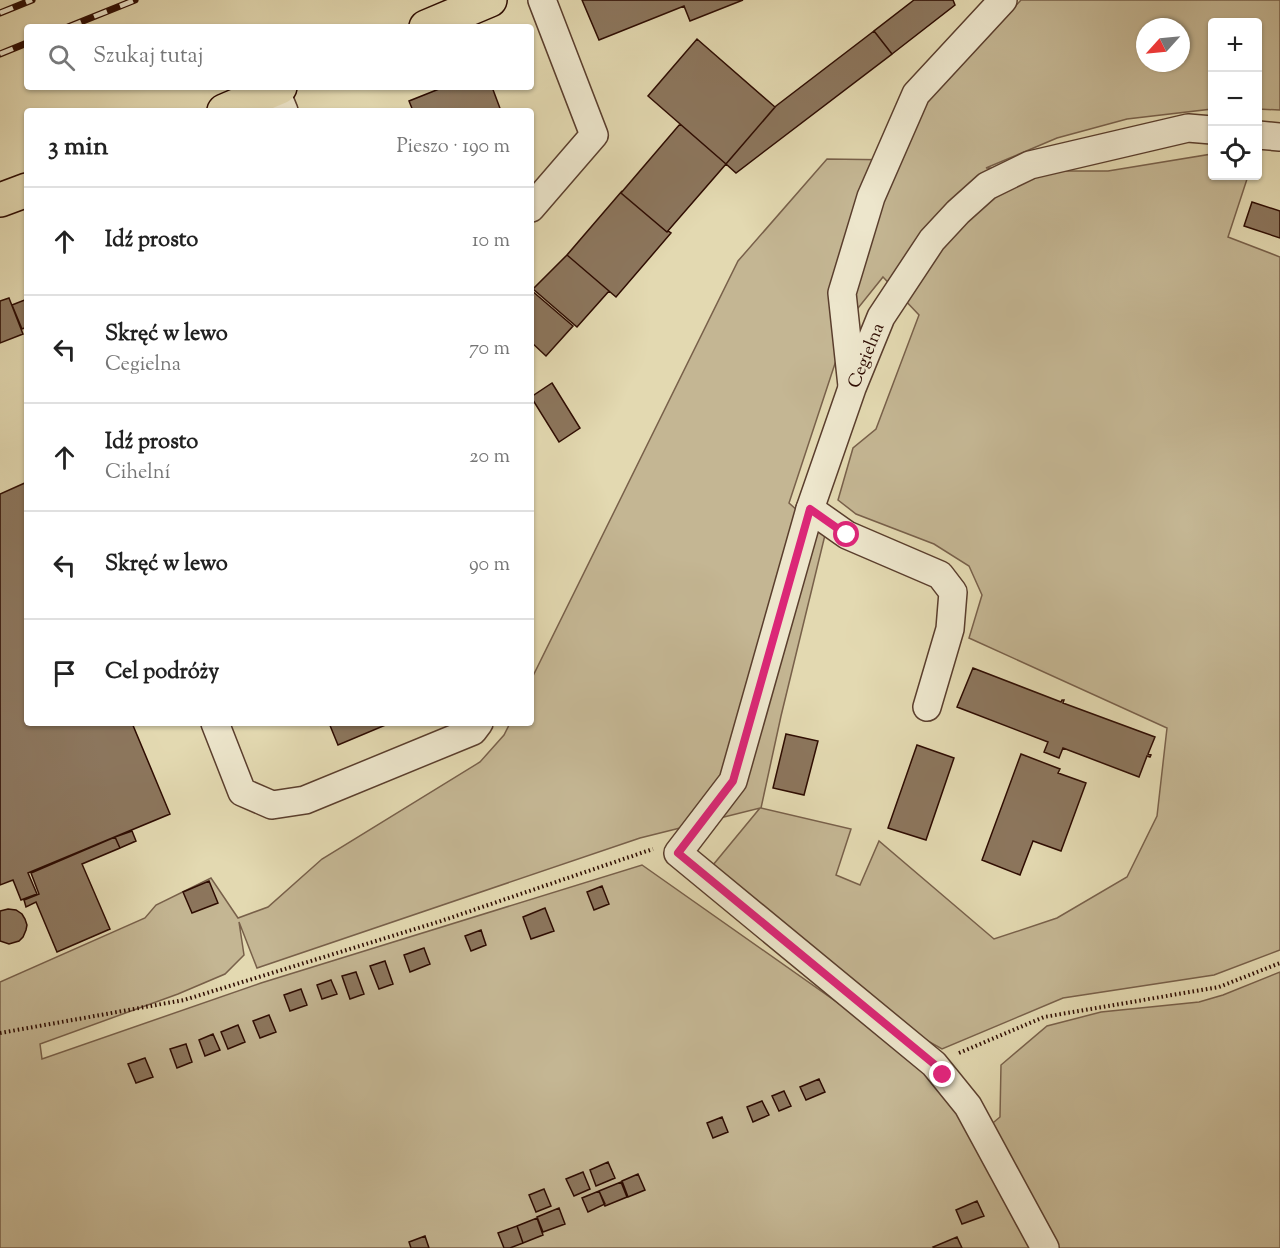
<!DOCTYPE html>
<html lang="pl">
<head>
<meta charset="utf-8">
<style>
  :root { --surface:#fff; --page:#f2f2f2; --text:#222; --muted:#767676; --line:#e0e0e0 }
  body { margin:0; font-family:"Sorts Mill Goudy",serif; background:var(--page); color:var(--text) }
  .controls { position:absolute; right:18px; top:18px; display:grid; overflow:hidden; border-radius:6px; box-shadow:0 2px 4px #0004 }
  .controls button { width:54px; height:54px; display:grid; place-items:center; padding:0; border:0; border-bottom:2px solid var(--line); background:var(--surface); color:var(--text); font:30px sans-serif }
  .compass { position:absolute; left:1136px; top:18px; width:54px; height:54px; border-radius:50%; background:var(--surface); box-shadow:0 2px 4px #0004; rotate:243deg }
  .stop { position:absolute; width:18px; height:18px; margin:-14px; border:4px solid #db2777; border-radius:50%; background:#fff }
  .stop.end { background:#db2777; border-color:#fff; box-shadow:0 2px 6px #0008 }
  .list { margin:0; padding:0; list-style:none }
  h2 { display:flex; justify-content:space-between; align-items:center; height:78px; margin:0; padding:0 24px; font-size:26px }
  h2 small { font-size:20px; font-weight:400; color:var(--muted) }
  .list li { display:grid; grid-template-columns:39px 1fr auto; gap:18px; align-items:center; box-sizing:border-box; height:108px; padding:0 24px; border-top:2px solid var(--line) }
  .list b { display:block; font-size:22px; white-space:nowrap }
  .list p { margin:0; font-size:20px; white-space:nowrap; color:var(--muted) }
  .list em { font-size:20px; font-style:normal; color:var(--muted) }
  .icon { flex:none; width:33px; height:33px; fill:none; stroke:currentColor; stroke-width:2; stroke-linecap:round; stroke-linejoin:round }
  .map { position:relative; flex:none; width:1280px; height:1248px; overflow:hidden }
  .search { position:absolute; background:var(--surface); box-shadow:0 2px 4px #0004; left:24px; top:24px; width:510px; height:66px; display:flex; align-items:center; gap:15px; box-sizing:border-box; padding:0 21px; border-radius:6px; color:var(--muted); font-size:22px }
  .panel { position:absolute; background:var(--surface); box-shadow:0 2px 4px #0004; left:24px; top:108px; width:510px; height:618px; border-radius:6px }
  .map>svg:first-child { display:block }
</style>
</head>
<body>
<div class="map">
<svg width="1280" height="1248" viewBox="0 0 1280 1248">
  <rect width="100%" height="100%" fill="#e3d9b1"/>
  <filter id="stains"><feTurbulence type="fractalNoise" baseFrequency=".00333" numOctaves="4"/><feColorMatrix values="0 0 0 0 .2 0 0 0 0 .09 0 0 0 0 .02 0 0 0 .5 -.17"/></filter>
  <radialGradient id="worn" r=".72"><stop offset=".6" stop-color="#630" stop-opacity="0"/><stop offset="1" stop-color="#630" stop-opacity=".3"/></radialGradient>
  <path fill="#c4b693" stroke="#78604a" stroke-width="1.5" fill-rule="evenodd" d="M1021,0H1280V110L1258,109V22H1212V109L1127,119L1057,138L986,168L1066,171H1108L1212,154V176H1248L1228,237L1280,257V950L1214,975L1063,998L942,1049L894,1022L713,865L760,808L640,838L257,968L239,922L244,955L225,974L178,994L40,1044L42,1059L261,983L642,865L922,1062L976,1137L1000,1117L1001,1065L1047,1026L1101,1012L1199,1002L1223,995L1280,972V1248H0V982L145,918L156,905L211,878L238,918L268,907L322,859L480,762L504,735L510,723H531V680L738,261L827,159L899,160L918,111ZM1145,27H1181V63H1145ZM883,277L919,315L876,429L853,448L838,500L856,514L934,544L969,566L982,595L969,638L1167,728L1157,816L1127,877L1057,918L994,939L879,841L860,885L836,875L851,829L761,808L781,716L825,535L789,503L850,318Z"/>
  <path fill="#8c765d" stroke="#2d0b01" stroke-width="1.5" d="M582,0H743L690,21L684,6L599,40Z
    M914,0H953L955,5L892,54L874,31Z
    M874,31L892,54L736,173L726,164L776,106Z
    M697,39L775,107L726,164L648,96Z
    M444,87H492L501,111H413L409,101Z
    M680,124L726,164L667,232L621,193Z
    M622,191L621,193L667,232L668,231L671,233L616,297L567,255Z
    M1252,202L1280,211V238L1244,226Z
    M567,255L609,291L577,327L533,289Z
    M531,290L573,326L546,356L531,342Z
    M9,298L23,334L0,343V301Z
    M27,299V327L22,329L12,305Z
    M552,383L580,428L559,442L531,397Z
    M27,482V723H132L170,814L28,873L37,894L21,900L13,880L0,885V494Z
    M973,668L1061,702L1062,700H1064L1063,703L1155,737L1148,754L1151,755L1150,757L1147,756L1139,777L1063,748L1059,758L1044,752L1048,742L957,707Z
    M329,723H388V724L338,745Z
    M786,734L818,741L804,795L773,788Z
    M917,745L954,758L926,840L888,828Z
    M1021,754L1060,769L1058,773L1086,783L1061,851L1033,841L1020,875L982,860Z
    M132,831L136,841L120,848L115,837Z
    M115,837L120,848L82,864L110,929L57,952L36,902L26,907L24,900L39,894L31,873Z
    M209,881L218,903L192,913L183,892Z
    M602,886L609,904L594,910L587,892Z
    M545,908L554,931L531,939L523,917Z
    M8,909L16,910L22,914L25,919L27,925L26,930L23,937L19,941L9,944L0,941V911Z
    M481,930L486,945L471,951L465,936Z
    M424,948L430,964L410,972L404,955Z
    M385,961L393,984L379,989L370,966Z
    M356,972L364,994L350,999L342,976Z
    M331,980L337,994L322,999L317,985Z
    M301,989L307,1005L290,1011L284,995Z
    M269,1015L276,1032L260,1038L253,1021Z
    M238,1025L245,1042L228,1049L221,1032Z
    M213,1034L220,1050L205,1056L199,1040Z
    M186,1044L192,1062L177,1068L170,1049Z
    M145,1058L153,1077L136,1083L128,1064Z
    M819,1079L825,1092L806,1100L800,1087Z
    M784,1091L791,1106L779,1111L772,1096Z
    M762,1101L769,1115L753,1122L747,1107Z
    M722,1117L728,1132L713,1138L707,1123Z
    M608,1162L615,1178L596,1186L590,1170Z
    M583,1172L590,1189L574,1196L566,1179Z
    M638,1174L645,1190L628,1197L622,1181Z
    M621,1182L627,1197L605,1206L599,1191Z
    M544,1189L551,1206L536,1212L529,1195Z
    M599,1191L605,1204L588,1212L582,1198Z
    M977,1201L984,1216L962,1224L956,1210Z
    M559,1208L565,1224L543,1232L537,1217Z
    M537,1218L543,1235L523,1243L517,1226Z
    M517,1226L523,1243L510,1248H504L498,1233Z
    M425,1236L429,1248H411L409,1242Z
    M957,1237L962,1248H934L933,1247Z"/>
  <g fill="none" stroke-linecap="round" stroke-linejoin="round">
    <defs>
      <g id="minor">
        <path d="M275,89L284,111"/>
        <path d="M1258,135L1280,137"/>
        <path d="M531,208L594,135L542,0"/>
        <path d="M852,386L842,293L871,197L916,94L1003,0"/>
        <path d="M810,509L847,535L940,575L953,592L950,629L927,707"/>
        <path d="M215,723L242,792L272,805L305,800L473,731L479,723"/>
        <path id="s1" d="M1045,1248L968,1106L934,1064L678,853L733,781L810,509L852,388L881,317L932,240L958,212L987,186L1030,165L1188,128L1212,130"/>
      </g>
      <path id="major" d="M426,27L490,0
        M224,111L280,87
        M0,200L27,190"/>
    </defs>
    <use href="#minor" stroke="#5a3e2d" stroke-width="30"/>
    <use href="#major" stroke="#2d0b01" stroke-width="36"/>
    <path stroke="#2d0b01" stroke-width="4" stroke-dasharray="1.5 3" stroke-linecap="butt" d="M0,1033L184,1000L441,921L653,849
      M959,1053L1044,1017L1219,987L1280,963"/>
    <use href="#minor" stroke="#ede6cc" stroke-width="27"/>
    <use href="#major" stroke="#e3d9b1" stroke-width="33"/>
    <defs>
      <path id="rail" d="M0,13L32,0
        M68,27L135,0
        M0,54L27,43"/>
    </defs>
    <use href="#rail" stroke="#2d0b01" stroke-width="7"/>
    <use href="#rail" stroke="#ede6cc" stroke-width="4.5" stroke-dasharray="14" stroke-linecap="butt"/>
  </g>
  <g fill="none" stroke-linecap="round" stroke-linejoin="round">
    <path stroke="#db2777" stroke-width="8" d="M847,535L810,509L733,781L678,853L934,1064L943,1075"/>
  </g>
  <g text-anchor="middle" stroke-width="6" stroke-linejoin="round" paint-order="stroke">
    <g font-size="18" fill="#2d0b01" stroke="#ede6cc">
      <text dy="6" stroke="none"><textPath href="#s1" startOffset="1084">Cegielna</textPath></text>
    </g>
  </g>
  <rect width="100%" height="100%" filter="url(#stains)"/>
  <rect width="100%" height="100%" fill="url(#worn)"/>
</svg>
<div class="controls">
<button>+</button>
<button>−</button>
<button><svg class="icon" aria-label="locate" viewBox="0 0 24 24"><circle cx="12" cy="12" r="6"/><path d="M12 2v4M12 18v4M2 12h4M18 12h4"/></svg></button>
</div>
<svg class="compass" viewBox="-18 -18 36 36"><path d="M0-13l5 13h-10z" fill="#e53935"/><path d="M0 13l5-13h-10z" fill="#767676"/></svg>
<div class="stop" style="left:847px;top:535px"></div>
<div class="stop end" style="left:943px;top:1075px"></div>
<div class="search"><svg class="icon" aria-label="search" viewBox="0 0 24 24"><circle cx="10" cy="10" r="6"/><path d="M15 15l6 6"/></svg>Szukaj tutaj</div>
<section class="panel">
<h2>3 min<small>Pieszo · 190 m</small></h2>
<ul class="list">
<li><svg class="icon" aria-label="ahead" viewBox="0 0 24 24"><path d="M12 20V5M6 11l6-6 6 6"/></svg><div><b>Idź prosto</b></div><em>10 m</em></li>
<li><svg class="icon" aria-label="left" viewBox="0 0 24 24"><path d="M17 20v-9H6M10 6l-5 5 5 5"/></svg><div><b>Skręć w lewo</b><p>Cegielna</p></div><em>70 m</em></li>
<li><svg class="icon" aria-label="ahead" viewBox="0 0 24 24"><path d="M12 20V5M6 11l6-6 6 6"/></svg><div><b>Idź prosto</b><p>Cihelní</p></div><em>20 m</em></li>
<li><svg class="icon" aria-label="left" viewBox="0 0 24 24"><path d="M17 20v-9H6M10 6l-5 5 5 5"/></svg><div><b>Skręć w lewo</b></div><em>90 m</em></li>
<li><svg class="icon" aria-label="arrive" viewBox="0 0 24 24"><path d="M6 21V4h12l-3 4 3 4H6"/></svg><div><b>Cel podróży</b></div></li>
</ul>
</section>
</div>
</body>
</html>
